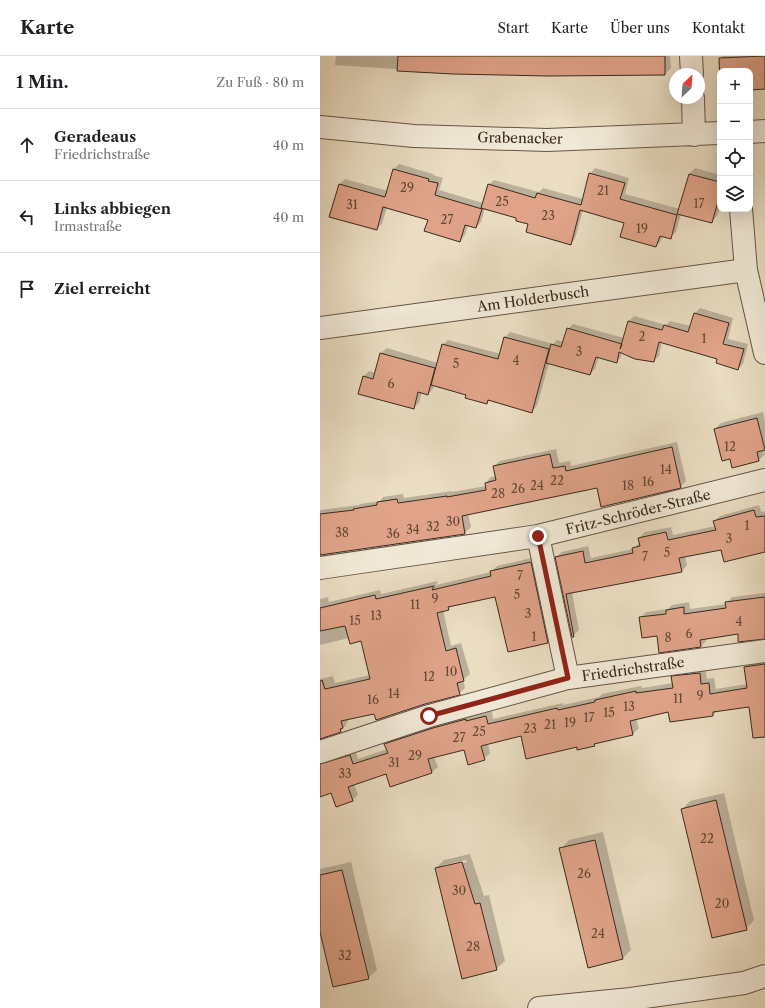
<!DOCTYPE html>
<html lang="de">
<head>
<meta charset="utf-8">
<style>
  :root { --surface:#fff; --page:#f2f2f2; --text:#202124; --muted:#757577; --line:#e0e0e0 }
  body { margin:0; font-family:"Libre Caslon Text",serif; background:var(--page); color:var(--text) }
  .controls { position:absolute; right:12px; top:12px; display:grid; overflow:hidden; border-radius:8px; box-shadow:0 4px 16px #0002 }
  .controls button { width:36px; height:36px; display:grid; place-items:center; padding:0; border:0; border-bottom:1px solid var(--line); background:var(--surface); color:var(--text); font:20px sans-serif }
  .compass { position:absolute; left:349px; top:12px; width:36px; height:36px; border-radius:50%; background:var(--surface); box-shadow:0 4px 16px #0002; rotate:25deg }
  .stop { position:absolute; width:12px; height:12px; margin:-9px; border:3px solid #8f2418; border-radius:50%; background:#fff }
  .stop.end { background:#8f2418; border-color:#fff; box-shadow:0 1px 4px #0008 }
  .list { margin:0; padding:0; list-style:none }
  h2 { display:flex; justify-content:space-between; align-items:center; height:52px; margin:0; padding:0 16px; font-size:17px }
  h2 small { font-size:13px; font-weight:400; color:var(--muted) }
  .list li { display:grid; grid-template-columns:26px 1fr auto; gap:12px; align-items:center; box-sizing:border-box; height:72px; padding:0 16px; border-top:1px solid var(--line) }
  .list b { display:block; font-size:15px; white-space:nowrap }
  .list p { margin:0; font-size:13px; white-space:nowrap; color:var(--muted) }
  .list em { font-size:13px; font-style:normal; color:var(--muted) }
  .icon { flex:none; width:22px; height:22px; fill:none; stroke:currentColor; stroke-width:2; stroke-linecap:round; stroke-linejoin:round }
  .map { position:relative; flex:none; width:445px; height:952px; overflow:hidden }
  header { display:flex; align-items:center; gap:24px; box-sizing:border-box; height:56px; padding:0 20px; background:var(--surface); border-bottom:1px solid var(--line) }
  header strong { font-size:19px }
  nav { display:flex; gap:22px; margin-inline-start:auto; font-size:14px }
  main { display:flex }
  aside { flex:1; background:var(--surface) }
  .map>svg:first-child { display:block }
</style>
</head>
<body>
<header>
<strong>Karte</strong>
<nav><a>Start</a><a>Karte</a><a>Über uns</a><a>Kontakt</a></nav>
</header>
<main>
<aside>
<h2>1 Min.<small>Zu Fuß · 80 m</small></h2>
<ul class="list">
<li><svg class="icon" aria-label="ahead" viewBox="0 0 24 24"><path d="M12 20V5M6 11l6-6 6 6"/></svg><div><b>Geradeaus</b><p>Friedrichstraße</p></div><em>40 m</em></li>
<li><svg class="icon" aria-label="left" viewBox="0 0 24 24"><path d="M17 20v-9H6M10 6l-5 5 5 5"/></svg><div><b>Links abbiegen</b><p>Irmastraße</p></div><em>40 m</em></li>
<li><svg class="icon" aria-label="arrive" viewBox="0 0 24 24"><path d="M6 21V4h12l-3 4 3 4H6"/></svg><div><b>Ziel erreicht</b></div></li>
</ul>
</aside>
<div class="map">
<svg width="445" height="952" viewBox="0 0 445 952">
  <rect width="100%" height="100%" fill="#eaddc2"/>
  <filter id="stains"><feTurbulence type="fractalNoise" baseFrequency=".005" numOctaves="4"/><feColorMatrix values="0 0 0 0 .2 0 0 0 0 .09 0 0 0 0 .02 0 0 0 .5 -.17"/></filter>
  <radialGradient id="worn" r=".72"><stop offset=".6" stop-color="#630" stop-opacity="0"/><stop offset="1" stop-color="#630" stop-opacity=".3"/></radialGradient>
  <path fill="#0003" fill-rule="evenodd" d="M16,0H350L351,12L345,18L134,17L15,9Z
    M402,0H445V32L430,33V15H400V3Z
    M79,108L113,118V119L123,122L119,134L163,147L168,129L174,124L219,136L223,132L263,143L270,118L275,112L309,122L305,138L360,153L369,118L375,112L400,119V150L397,160L391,166L361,158L356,176L350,182L343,180L341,185L336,190L306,166L263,154L255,183L250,188L197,161L165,152L161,166L156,171L148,169L145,179L140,185L109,163L67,151L62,168L56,173L20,128L25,123L68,135L74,113Z
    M380,252L413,262L408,283L428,288L423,308L418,313L398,303L342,286L339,300L333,305L302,296L301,301L296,306L279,300L275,313L270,318L229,307L217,350L211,356L170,344L167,346L147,338L114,329L113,333L108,338L102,336L99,347L93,352L44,320L49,315L56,317L61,297L67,292L118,307L123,289L128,284L181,298L185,281L190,276L233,288L237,284L244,286L248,273L253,268L304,282L309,265L314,260L346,269L350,265L371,270L375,257Z
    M443,356L445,366V393H443L445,398L439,404L412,410L410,402L395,373L401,367Z
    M357,386L366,425L360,431H277L148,457L151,471L145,477L0,498V454L39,449L40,448L60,445L63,441L83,438L84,442L132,435V436L166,430V427L171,421L177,420L174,410L180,405L236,393L239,407L250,405L251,410Z
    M439,449L441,456L445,455V492H402L365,500L367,509L362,515L252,536L259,574L253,580L236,501L242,496L268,490L271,502L313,493L320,486L319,482L325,476L351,471L353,479L396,470L394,465L400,460Z
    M216,501L233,580L227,586L176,539L133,549L128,553L123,554L131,590L141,587L150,618L143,624L145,632L139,638L28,663V665L26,668V669L21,675L0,682V623L13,620L15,627L50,619L42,584L29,582L0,589V543L8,541L9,546L60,534L61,538L118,525L116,529L171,516L177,510Z
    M445,537V582L418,577L386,582V585L381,590L338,578L320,562L326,556L348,553L352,549L369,546L370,553L406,548L412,541Z
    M445,603V654L430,650L397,655L393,659L351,665L349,655L316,662L319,672L313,678L277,686L274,689L258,690L202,679L168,687L170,697L164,703L145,693L114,701L118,711L112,716L71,729L67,717L34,728L38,739L32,744L12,736L0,739V709L9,703L35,694L38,703L67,693L66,688L71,682L152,658V660L172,655L173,663L243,647V649L279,641L282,638L321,630L322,632L353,627L352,621L358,615L385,611L387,623L394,622L396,633L427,628L425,611L431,605Z
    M404,737L434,864L426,873L362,753L370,745Z
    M283,776L311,894L303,902L241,793L249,784Z
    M150,798L164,840L169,839L185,905L176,913L116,812L124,804ZM146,804L147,806L124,811V809Z
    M31,806L57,914L48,922L0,872V813Z"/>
  <path fill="#e0a389" stroke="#3a291b" d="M78,0H345V19L228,20L133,18L77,15Z
    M445,0V33L430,34V15H400V28L399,2Z
    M73,113L109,123L108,125L118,127L115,139L162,153L156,172L145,169L140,186L104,175L108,164L63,151L57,174L9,161L19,128L65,141Z
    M269,117L305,127L300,143L357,159L351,183L340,180L336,191L300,181L304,167L260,154L251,189L206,176L208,168L196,165V162L161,152L168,128L215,142L217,137L261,149Z
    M369,118L400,126V138L392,167L357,158Z
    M374,257L409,267L403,288L424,293L418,314L396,307L397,303L339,286L334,306L315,303L299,296L297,307L276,301L270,319L226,307L231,288L241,291L247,272L302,288L300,293L308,265L342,274L344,269L368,276Z
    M184,281L229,293L212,357L168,344L167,348L145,342L146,339L111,329L122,288L178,303Z
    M60,297L115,312L108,339L98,336L94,353L38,338L43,320L53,323Z
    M437,362L445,394L437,396L439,405L412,412L410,403L402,405L394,373Z
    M352,391L361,432L281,451L277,432L142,460L145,478L0,499V458L34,454L33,453L57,449V446L77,443L78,447L127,440V441L166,434L165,427L176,424L173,410L230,398L233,412L245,410L246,415Z
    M434,454L436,461L445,460V496L404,506L401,494L359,502L362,516L246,538L254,581H252L235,501L263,495L265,507L313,497L312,492L320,490L318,482L346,476L348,484L396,474L393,465Z
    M211,506L228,587L188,596L175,541L128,551L129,554L117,557L126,595L136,592L144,625L137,627L140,639L105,648L56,664L54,658L21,665L23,672L20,673L21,676L0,683V625L2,624L5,633L50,623L41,585L30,588L25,570L0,575V552L55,539L56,543L114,530L112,534L171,520L170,515Z
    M445,541V583L418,586V578L380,584L381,591L339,597L337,580L322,582L319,561L346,558V554L364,551V558L406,552L405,546Z
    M445,608V681L433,682L429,651L393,656V660L350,666L348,656L310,665L313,679L274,688L275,690L257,694V691L206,703L201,680L161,690L165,704L148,709L144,694L108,703L112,717L70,731L66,718L28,731L33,745L16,751L11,737L0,741V708L30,699L33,708L68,697L64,688L113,672L146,663V665L166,660L168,668L237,652L238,654L275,646V644L316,635V637L353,632L351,620L380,617L381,628L389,627L390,638L427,632L424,611Z
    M396,744L427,874L392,882L361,753Z
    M275,784L303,903L268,912L239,792Z
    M142,806L155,848L160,847L177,914L142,923L115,812Z
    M22,814L49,923L13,931L0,876V819Z"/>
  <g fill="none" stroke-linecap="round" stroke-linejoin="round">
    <defs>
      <path id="street" d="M371,0L372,18
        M373,42L374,79
        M0,71L94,80L227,84L400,77
        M430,76L445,75
        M421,153L426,214L445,297
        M0,272L426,214
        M218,480L248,622
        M0,512L218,480L445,424
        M0,696L109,660L248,622L445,595
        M219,952L311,943L424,927L445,920"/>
    </defs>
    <use href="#street" stroke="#665645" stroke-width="24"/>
    <use href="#street" stroke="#f1e9d7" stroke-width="22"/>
  </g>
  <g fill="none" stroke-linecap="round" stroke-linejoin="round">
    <path stroke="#8f2418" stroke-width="5" d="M109,660L248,622L218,480"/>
  </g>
  <g text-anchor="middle" stroke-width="3" stroke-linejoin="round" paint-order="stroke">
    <g font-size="12" fill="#644836">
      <text x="87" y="136">29</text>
      <text x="283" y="139">21</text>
      <text x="182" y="150">25</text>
      <text x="379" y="152">17</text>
      <text x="32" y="153">31</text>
      <text x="228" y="164">23</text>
      <text x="127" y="168">27</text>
      <text x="322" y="177">19</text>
      <text x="322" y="285">2</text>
      <text x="384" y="287">1</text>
      <text x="259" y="300">3</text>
      <text x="196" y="309">4</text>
      <text x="136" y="312">5</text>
      <text x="71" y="332">6</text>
      <text x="410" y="395">12</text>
      <text x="346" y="418">14</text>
      <text x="237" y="429">22</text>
      <text x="328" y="430">16</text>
      <text x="217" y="434">24</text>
      <text x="308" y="434">18</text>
      <text x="198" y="437">26</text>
      <text x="178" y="442">28</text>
      <text x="133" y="470">30</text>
      <text x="427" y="474">1</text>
      <text x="113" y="475">32</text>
      <text x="93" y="478">34</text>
      <text x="22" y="481">38</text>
      <text x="73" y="482">36</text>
      <text x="409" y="487">3</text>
      <text x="347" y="501">5</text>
      <text x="325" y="505">7</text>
      <text x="200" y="524">7</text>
      <text x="197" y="543">5</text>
      <text x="115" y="547">9</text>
      <text x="95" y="553">11</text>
      <text x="208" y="562">3</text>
      <text x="56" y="564">13</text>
      <text x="35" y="569">15</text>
      <text x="419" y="570">4</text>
      <text x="369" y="582">6</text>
      <text x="214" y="585">1</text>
      <text x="348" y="586">8</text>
      <text x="131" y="620">10</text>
      <text x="109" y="625">12</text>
      <text x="74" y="642">14</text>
      <text x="380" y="644">9</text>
      <text x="358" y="647">11</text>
      <text x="53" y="648">16</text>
      <text x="309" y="655">13</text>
      <text x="289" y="661">15</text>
      <text x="269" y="666">17</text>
      <text x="250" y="671">19</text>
      <text x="230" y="673">21</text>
      <text x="210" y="677">23</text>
      <text x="159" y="680">25</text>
      <text x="139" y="686">27</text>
      <text x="95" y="704">29</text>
      <text x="74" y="711">31</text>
      <text x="25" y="722">33</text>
      <text x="387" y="787">22</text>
      <text x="264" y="822">26</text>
      <text x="139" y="839">30</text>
      <text x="402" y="852">20</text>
      <text x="278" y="882">24</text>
      <text x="153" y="895">28</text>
      <text x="25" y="904">32</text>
    </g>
    <g font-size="14" fill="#3a291b" stroke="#f1e9d7">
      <text transform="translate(200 82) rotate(1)" y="5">Grabenacker</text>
      <text transform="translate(213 243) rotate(-8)" y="5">Am Holderbusch</text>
      <text transform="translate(318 456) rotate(-14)" y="5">Fritz-Schröder-Straße</text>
      <text transform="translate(313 613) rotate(-8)" y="5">Friedrichstraße</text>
    </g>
  </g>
  <rect width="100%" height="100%" filter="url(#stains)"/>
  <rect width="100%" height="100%" fill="url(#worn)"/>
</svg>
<div class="controls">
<button>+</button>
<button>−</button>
<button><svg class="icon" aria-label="locate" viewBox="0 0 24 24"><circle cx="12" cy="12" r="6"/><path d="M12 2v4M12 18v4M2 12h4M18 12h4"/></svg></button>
<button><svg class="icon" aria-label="layers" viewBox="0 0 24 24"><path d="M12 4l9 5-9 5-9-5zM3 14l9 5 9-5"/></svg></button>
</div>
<svg class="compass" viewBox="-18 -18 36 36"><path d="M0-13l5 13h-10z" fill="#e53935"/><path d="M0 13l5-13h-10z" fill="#757577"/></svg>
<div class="stop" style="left:109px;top:660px"></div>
<div class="stop end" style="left:218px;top:480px"></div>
</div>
</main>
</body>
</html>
